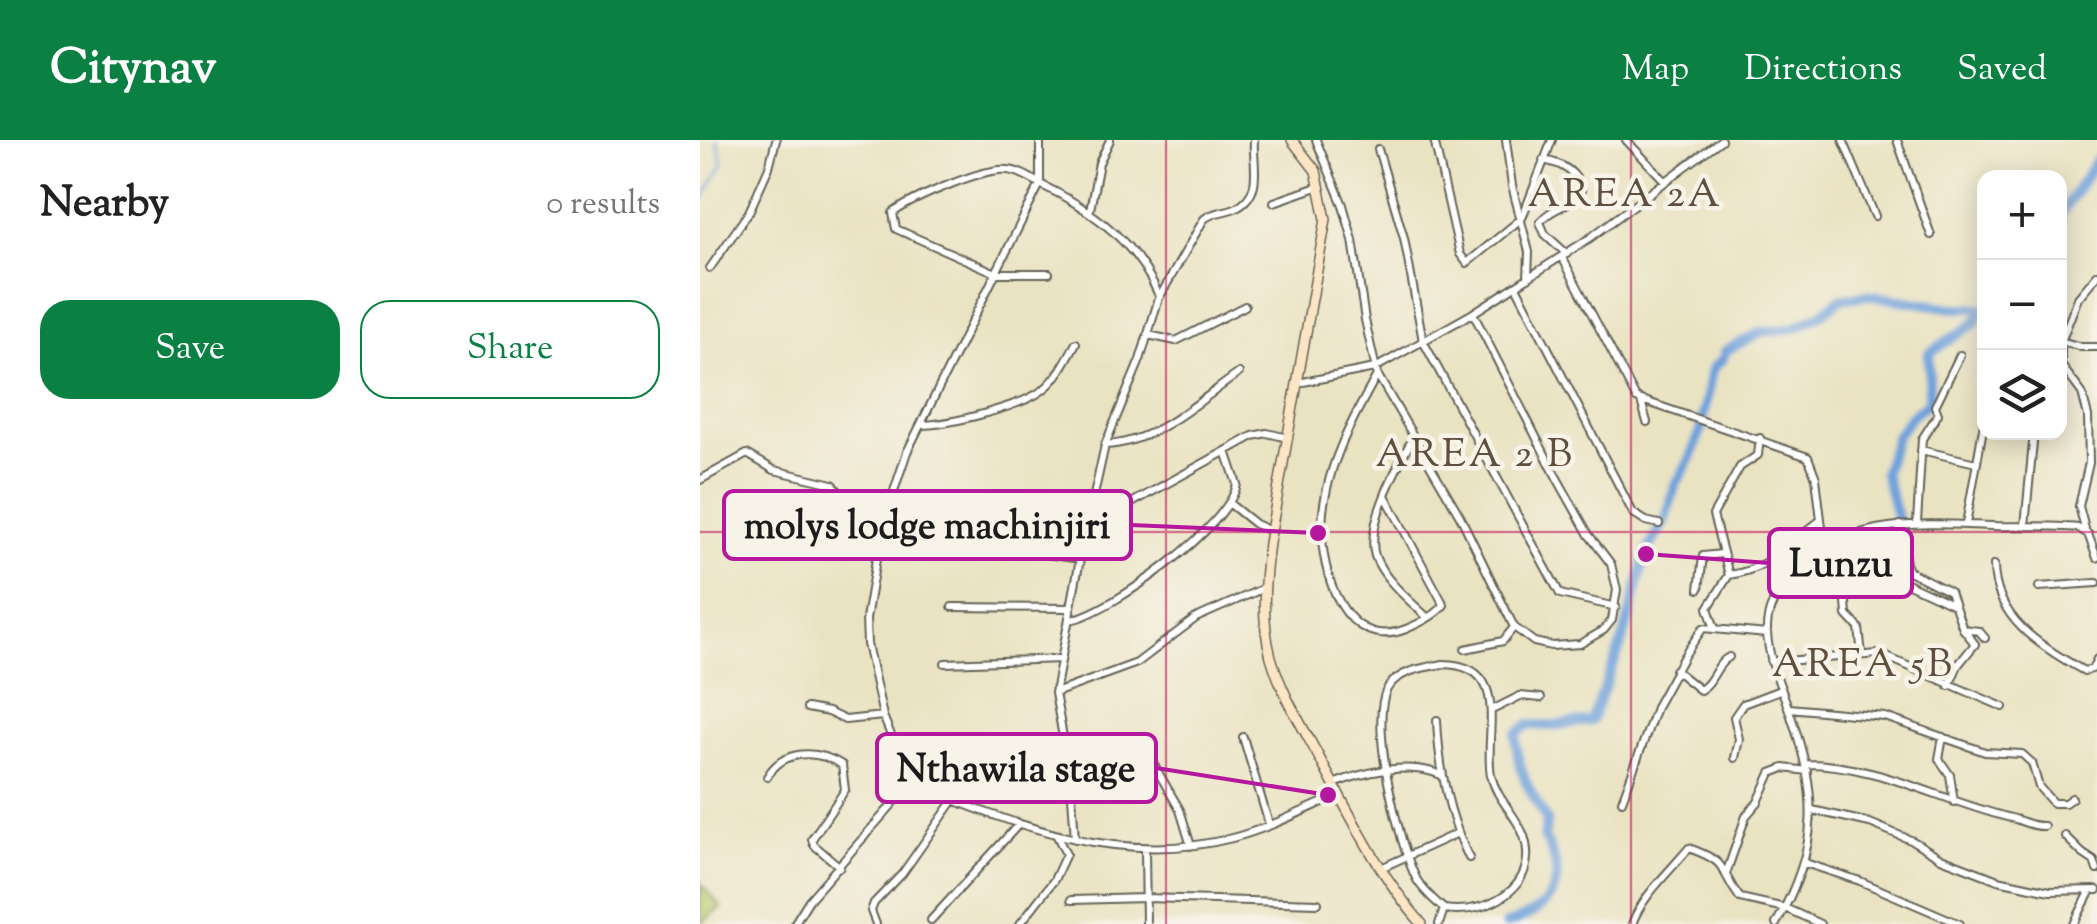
<!DOCTYPE html>
<html lang="en">
<head>
<meta charset="utf-8">
<style>
  :root { --surface:#fff; --page:#f2f2f2; --text:#222; --muted:#767676; --line:#e0e0e0; --accent:#0b8043 }
  body { margin:0; font-family:"Sorts Mill Goudy",serif; background:var(--page); color:var(--text) }
  .controls { position:absolute; right:30px; top:30px; display:grid; overflow:hidden; border-radius:20px; box-shadow:0 5px 25px #0003 }
  .controls button { width:90px; height:90px; display:grid; place-items:center; padding:0; border:0; border-bottom:2px solid var(--line); background:var(--surface); color:var(--text); font:50px sans-serif }
  .list { margin:0; padding:0; list-style:none }
  h2 { display:flex; justify-content:space-between; align-items:center; height:130px; margin:0; padding:0 40px; font-size:42px }
  h2 small { font-size:32px; font-weight:400; color:var(--muted) }
  .actions { display:flex; gap:20px; padding:30px 40px }
  .actions a { flex:1; padding:22px 0; border:2px solid var(--accent); border-radius:30px; text-align:center; font-size:35px; color:var(--accent) }
  .actions .main { background:var(--accent); color:#fff }
  .icon { flex:none; width:55px; height:55px; fill:none; stroke:currentColor; stroke-width:2; stroke-linecap:round; stroke-linejoin:round }
  .map { position:relative; flex:none; width:1397px; height:784px; overflow:hidden }
  header { display:flex; align-items:center; gap:60px; box-sizing:border-box; height:140px; padding:0 50px; background:var(--accent); color:#fff }
  header strong { font-size:48px }
  nav { display:flex; gap:55px; margin-inline-start:auto; font-size:35px }
  main { display:flex }
  aside { flex:1; background:var(--surface) }
  .map>svg:first-child { display:block }
</style>
</head>
<body>
<header>
<strong>Citynav</strong>
<nav><a>Map</a><a>Directions</a><a>Saved</a></nav>
</header>
<main>
<aside>
<h2>Nearby<small>0 results</small></h2>
<ul class="list">
</ul>
<div class="actions"><a class="main">Save</a><a>Share</a></div>
</aside>
<div class="map">
<svg width="1397" height="784" viewBox="0 0 1397 784">
  <rect width="100%" height="100%" fill="#f7f3e8"/>
  <filter id="ink" filterUnits="userSpaceOnUse"><feTurbulence type="fractalNoise" baseFrequency=".01" numOctaves="2"/><feDisplacementMap in="SourceGraphic" scale="20" xChannelSelector="R" yChannelSelector="G"/><feConvolveMatrix kernelMatrix="1 2 1 2 8 2 1 2 1" color-interpolation-filters="sRGB"/></filter>
  <filter id="wash" filterUnits="userSpaceOnUse"><feTurbulence type="fractalNoise" baseFrequency=".0048" numOctaves="4" result="noise"/><feDisplacementMap in="SourceGraphic" scale="40" xChannelSelector="R" yChannelSelector="G"/><feGaussianBlur stdDeviation="2.25" result="paint"/><feColorMatrix in="noise" values="0 0 0 0 0 0 0 0 0 0 0 0 0 0 0 0 0 1.4 0 .05"/><feComposite in="paint" operator="in"/></filter>
  <g filter="url(#wash)">
    <rect width="100%" height="100%" fill="#eae3c2"/>
    <path fill="#b9cc6f" stroke="#6a7446" stroke-width="2.5" d="M0,743L21,767L0,784Z"/>
    <g fill="none" stroke-linecap="round" stroke-linejoin="round">
      <path stroke="#70a2db" stroke-width="2.5" d="M0,65L23,23L17,0"/>
      <path stroke="#70a2db" stroke-width="10" d="M1360,75L1397,20
        M1198,381L1184,332L1196,296L1211,276L1229,262V213L1274,184L1284,168
        M806,784C854,770 870,741 844,697L847,681C830,652 816,629 816,594L828,585L851,586L891,581L923,500L946,414L966,379L975,346L991,318L1001,289L1012,229L1023,219L1025,211L1061,192L1094,188L1120,175L1140,159L1167,155L1254,168H1284"/>
    </g>
  </g>
  <g filter="url(#ink)">
    <g fill="none" stroke-linecap="round" stroke-linejoin="round">
      <defs>
        <path id="minor" d="M340,0V44L207,312L181,390L166,479L167,504L183,576L211,643C313,685 421,727 532,698C568,689 604,670 639,655
          M616,0L643,65L653,100L665,180L677,234L760,376L814,487L834,502L852,506L880,504L904,490L912,480L917,450L911,424L889,395L857,338L773,173
          M734,0L760,114L767,123L822,78L852,0
          M806,0L812,46L829,112L828,138
          M926,0L966,42
          M1143,0L1175,76
          M1197,0L1231,95
          M678,9L704,98L723,201L860,454L916,467
          M574,62L620,46
          M390,70L399,23L410,0
          M840,82C850,67 873,67 881,50C877,31 860,23 843,20
          M840,82L845,94L867,114
          M862,117L936,258L1108,317L1116,338L1126,421L1145,450L1147,475L1159,488L1162,515
          M10,128L49,72L69,27L76,0
          M349,133H296L196,89L193,73C213,58 284,27 308,30C321,31 333,40 344,46C393,70 438,104 459,156
          M816,146L933,373L946,381L959,384
          M448,195L476,201L545,166
          M1361,202L1378,158L1397,135
          M677,235C651,282 624,330 622,385C620,432 645,513 706,489C718,484 736,475 744,465L686,357
          M598,243L675,228L773,173L890,98L1021,0
          M941,261L947,282
          M221,285C248,285 324,266 344,249C358,238 367,219 376,203
          M714,296C699,323 665,385 675,416C683,439 710,461 727,477
          M405,305C454,304 500,260 539,233
          M1221,310L1276,323
          M0,340L47,314L74,330L133,344C154,370 140,380 181,393
          M530,364L555,384L571,391
          M390,370L428,365L553,296L567,293L588,298
          M1217,383L1222,299L1238,274L1235,266L1260,215
          M1266,384L1284,283
          M1200,385L1207,430L1250,452L1263,489L1279,491L1285,498
          M1325,386L1334,292
          M1385,389L1379,366L1389,323L1388,276L1382,253L1361,225V201L1381,207H1397
          M181,390L380,419
          M1179,391L1184,408L1180,426L1183,432L1254,465
          M1294,425C1294,478 1341,507 1384,531L1392,529L1397,519
          M1029,435L1013,375L1040,327L1058,315L1060,298
          M1339,447L1397,443
          M999,449L1003,416L1022,414
          M252,467L371,468
          M370,480C412,472 530,386 537,344L526,311
          M1015,489L1008,468L1029,435C1068,430 1090,403 1121,380
          M765,509L803,501L814,487
          M1071,522L1180,514L1303,567
          M245,523L361,519
          M743,524C813,525 783,594 791,635C796,659 816,674 824,696C841,747 787,776 744,769C734,760 724,752 717,740C699,706 669,583 687,549C697,531 725,527 743,524Z
          M975,530L1000,550C1014,543 1015,524 1029,517
          M1249,546L1258,525L1275,504L1264,490
          M355,553L437,523L496,478L564,448
          M107,568L128,572L145,580L183,576
          M1089,568L1185,577L1285,612L1322,614L1332,623L1339,647L1353,663H1365L1372,658
          M794,569L820,556L841,558
          M737,580C739,628 748,674 769,718
          M543,597L569,684
          M1243,597L1239,619L1250,635L1254,662
          M1035,618L1039,599L1034,577L1043,564L1080,550
          M306,619L371,641
          M1106,624C1179,624 1245,663 1315,679C1325,682 1334,687 1344,686
          M454,625L480,670L491,706
          M67,637C83,609 117,609 142,625L145,650L112,699L114,705L140,727
          M633,644C664,632 710,621 741,635
          M922,661L957,565L984,516L1003,488L1067,494
          M1112,670L1170,683L1213,701L1241,718L1298,740L1350,751L1397,750
          M1365,696L1382,713L1394,721L1397,730
          M375,699L371,641L355,553L380,419L405,305L440,220L459,158L504,79C514,71 523,73 535,68C565,53 552,24 554,0
          M445,708L446,784
          M1105,723L1160,741L1260,784
          M681,728L758,693
          M1027,731L1046,676L1058,662L1071,633L1084,628L1107,631
          M371,760L446,758L618,763
          M231,780L319,684
          M94,784L109,760L211,643
          M176,784L171,771L174,763L202,734L254,660
          M320,784L354,740L366,714L357,696
          M739,784L744,769
          M932,784C942,756 970,731 989,708C1032,724 1017,728 1040,758L1085,768L1120,784
          M1076,784C1120,706 1119,657 1090,573C1081,546 1069,523 1067,493C1066,470 1075,457 1090,439C1143,376 1219,383 1294,386C1322,387 1350,385 1378,388L1388,394L1397,418
          M1374,784L1390,752"/>
        <path id="secondary" d="M592,0L616,31L626,79L569,403C564,440 561,480 571,517C582,555 603,587 621,621C651,677 680,736 722,784"/>
      </defs>
      <use href="#minor" stroke="#646256" stroke-width="10"/>
      <use href="#secondary" stroke="#646256" stroke-width="12"/>
      <use href="#minor" stroke="#fff" stroke-width="6"/>
      <use href="#secondary" stroke="#fce5c4" stroke-width="9"/>
    </g>
  </g>
  <path fill="none" stroke="#c2185b" stroke-width="2.5" stroke-opacity="0.55" d="M466,0V784M931,0V784M0,392H1397"/>
  <g text-anchor="middle" stroke-width="9" stroke-linejoin="round" paint-order="stroke">
    <g font-size="40" letter-spacing="2.5" fill="#604f3f" stroke="#f7f3e8">
      <text x="925" y="66">AREA 2A</text>
      <text x="775" y="326">AREA 2 B</text>
      <text x="1163" y="536">AREA 5B</text>
    </g>
  </g>
  <path fill="none" stroke="#b5179e" stroke-width="4" d="M618 393L431 385M946 414L1069 423M628 655L456 628"/>
  <g fill="#b5179e" stroke="#f7f3e8" stroke-width="4">
    <circle cx="618" cy="393" r="10"/>
    <circle cx="946" cy="414" r="10"/>
    <circle cx="628" cy="655" r="10"/>
  </g>
  <g fill="#f7f3e8" stroke="#b5179e" stroke-width="4">
    <rect x="24" y="351" width="407" height="68" rx="10"/>
    <rect x="1069" y="389" width="143" height="68" rx="10"/>
    <rect x="177" y="594" width="279" height="68" rx="10"/>
  </g>
  <g font-size="38" text-anchor="middle" font-weight="bold" fill="#1c1c1c">
    <text x="227" y="398">molys lodge machinjiri</text>
    <text x="1141" y="436">Lunzu</text>
    <text x="316" y="641">Nthawila stage</text>
  </g>
</svg>
<div class="controls">
<button>+</button>
<button>−</button>
<button><svg class="icon" aria-label="layers" viewBox="0 0 24 24"><path d="M12 4l9 5-9 5-9-5zM3 14l9 5 9-5"/></svg></button>
</div>
</div>
</main>
</body>
</html>
